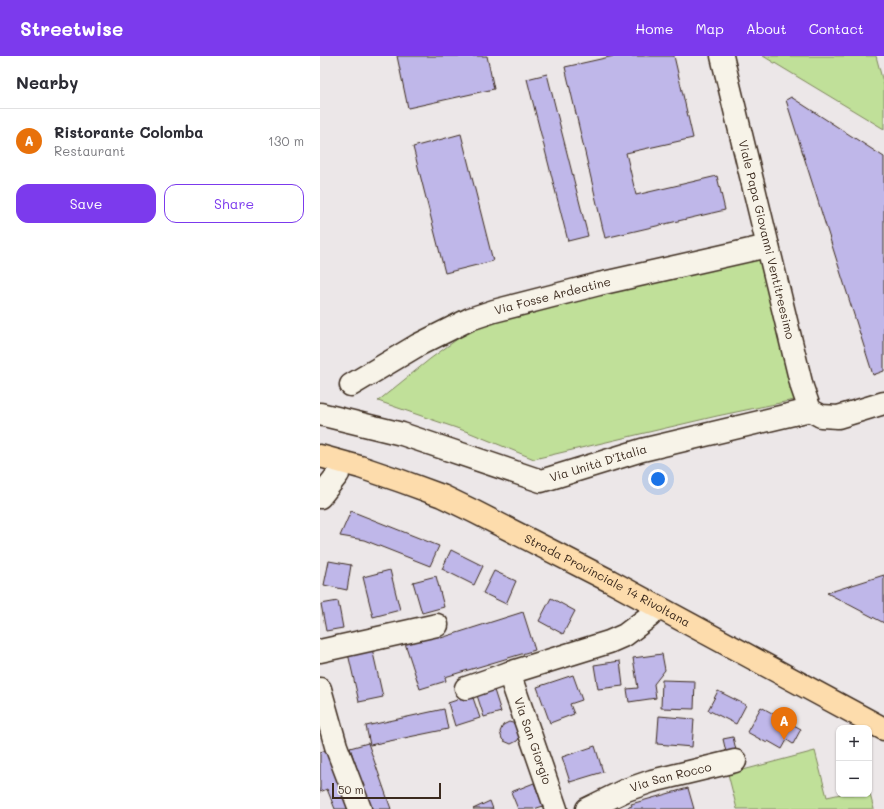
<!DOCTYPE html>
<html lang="en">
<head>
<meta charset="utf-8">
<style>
  :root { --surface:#fff; --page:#f7f7f7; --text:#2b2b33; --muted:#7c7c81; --line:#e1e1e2; --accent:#7c3aed }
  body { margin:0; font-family:Mali,sans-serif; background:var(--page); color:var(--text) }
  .controls { position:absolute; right:12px; bottom:12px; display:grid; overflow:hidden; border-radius:8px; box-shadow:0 1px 3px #0004 }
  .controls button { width:36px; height:36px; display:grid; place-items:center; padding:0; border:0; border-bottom:1px solid var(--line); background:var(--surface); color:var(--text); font:20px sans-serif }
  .scale { position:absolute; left:12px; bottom:10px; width:109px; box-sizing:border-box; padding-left:4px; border:2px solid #3b2a1e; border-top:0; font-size:11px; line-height:14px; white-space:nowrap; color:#3b2a1e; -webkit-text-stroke:3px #f7f3e8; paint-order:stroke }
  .you { position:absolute; left:338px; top:423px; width:14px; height:14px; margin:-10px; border:3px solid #fff; border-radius:50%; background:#1a73e8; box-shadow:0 0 0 6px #1a73e833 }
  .badge { display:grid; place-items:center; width:26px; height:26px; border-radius:50%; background:var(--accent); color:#fff; font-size:13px; font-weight:700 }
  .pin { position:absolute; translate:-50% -33px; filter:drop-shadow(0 1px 2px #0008) }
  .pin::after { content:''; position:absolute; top:21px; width:14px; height:12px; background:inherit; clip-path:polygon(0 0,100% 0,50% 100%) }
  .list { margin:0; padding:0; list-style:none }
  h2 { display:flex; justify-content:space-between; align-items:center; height:52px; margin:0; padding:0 16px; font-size:17px }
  h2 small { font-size:13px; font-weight:400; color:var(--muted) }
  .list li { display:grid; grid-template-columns:26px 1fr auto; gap:12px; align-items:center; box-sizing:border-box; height:64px; padding:0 16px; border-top:1px solid var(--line) }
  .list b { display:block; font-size:15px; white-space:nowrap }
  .list p { margin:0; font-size:13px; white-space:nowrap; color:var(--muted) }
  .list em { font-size:13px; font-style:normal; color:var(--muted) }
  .actions { display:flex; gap:8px; padding:12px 16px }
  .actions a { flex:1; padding:9px 0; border:1px solid var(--accent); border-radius:12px; text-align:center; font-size:14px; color:var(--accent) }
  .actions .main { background:var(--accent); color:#fff }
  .map { position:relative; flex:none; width:564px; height:753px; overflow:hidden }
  header { display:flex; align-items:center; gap:24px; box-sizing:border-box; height:56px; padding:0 20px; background:var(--accent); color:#fff }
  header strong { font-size:19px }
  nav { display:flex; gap:22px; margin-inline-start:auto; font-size:14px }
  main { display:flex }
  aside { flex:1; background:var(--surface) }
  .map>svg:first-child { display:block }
</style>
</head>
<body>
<header>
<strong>Streetwise</strong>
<nav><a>Home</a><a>Map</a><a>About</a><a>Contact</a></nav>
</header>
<main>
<aside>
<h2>Nearby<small></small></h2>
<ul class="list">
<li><span class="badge" style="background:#e8710a">A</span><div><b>Ristorante Colomba</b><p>Restaurant</p></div><em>130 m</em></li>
</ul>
<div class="actions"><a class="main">Save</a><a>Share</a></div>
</aside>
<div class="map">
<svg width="564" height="753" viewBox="0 0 564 753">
  <rect width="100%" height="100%" fill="#ece7e8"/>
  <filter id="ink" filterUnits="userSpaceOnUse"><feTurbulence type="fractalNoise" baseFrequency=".025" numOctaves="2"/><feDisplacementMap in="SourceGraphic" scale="8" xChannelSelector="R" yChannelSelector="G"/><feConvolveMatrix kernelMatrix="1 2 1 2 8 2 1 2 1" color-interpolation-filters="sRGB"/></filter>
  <g filter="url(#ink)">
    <path fill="#c0e099" stroke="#7e855c" d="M443,0H556L564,30V73Z
      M443,199L479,343L397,360L214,403L148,376L58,345L110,303L158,268Z
      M495,695L507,741L521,738H549V735L554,753H417L408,718Z"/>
    <path fill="#bfb7e9" stroke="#3b2a1e" d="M77,0H167L174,33L88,52Z
      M294,0H354L373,82L306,97L316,139L397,120L405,154L285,182L245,11Z
      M227,18L268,180L248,185L207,23Z
      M471,41L564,101V315L553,319L466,44Z
      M141,78L173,205L125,217L93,91Z
      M31,455L119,490L110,510L44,484L20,480Z
      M131,494L163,510L154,529L122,513Z
      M9,505L31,509L27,534L4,529Z
      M70,514L80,554L53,561L43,521Z
      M174,515L196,525L186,548L163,537Z
      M564,519V567L507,537Z
      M116,520L124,551L102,557L93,526Z
      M231,542L255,555L243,578L219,565Z
      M18,545L23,572L6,575L1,548Z
      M203,556L215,594L125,621L126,625L100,633L83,581L118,570L121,582Z
      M51,588L63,641L39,646L27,593Z
      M342,598L345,614L334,628L336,642L309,646L307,633L318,632L313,602Z
      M300,605L303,630L278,633L274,609Z
      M253,619L262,644L250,648L254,658L230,667L217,631Z
      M342,624L375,625L374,653L341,652Z
      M172,628L181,656L164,661L155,633Z
      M398,635L426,649L416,668L388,654Z
      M152,639L160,662L135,670L128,647Z
      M441,651L481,673L473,688L467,684L462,693L448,685L447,687L427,676Z
      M124,653L128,673L50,689L46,670Z
      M339,660L374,663L372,691L337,688Z
      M189,666L196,668L201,680L197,685L191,688L184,685L182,683L180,676L183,669Z
      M413,681L416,694L406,696L403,683Z
      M48,687L71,753H51L30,692Z
      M275,690L283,716L250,726L242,701Z
      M10,693L33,753H15L7,733L0,736V696Z
      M214,727L223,750L214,753H198L191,736Z
      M368,732L374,753H303L312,750L311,748Z
      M170,745L173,753H153Z"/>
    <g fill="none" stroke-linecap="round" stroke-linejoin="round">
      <defs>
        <g id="minor">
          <path id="s1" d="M402,0L482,331L490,354L501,360L518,361L564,347"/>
          <path id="s2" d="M31,329L98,289L150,263L174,255L279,228L448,190"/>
          <path id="s3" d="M0,358L82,378L221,425L322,394L490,354"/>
          <path d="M0,441L18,418"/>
          <path d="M0,595L117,569"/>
          <path id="s4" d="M189,617L236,753"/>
          <path d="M146,632L189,617L289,586L305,579L330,560"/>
          <path d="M0,633L16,690L40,753"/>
          <path id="s5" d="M267,753L306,734L332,725L415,705"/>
        </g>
        <g id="major">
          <path id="s6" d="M0,400L40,411L81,425L122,440L153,455L290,525L564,673"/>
        </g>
      </defs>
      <use href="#minor" stroke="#3b2a1e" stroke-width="25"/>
      <use href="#major" stroke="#3b2a1e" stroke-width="25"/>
      <use href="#minor" stroke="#f7f3e8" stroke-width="22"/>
      <use href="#major" stroke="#fddcac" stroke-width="22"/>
    </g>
  </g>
  <g text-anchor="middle" stroke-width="3" stroke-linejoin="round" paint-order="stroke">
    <g font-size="12" fill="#3b2a1e" stroke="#f7f3e8">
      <text dy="4" stroke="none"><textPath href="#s1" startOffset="189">Viale Papa Giovanni Ventitreesimo</textPath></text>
      <text dy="4" stroke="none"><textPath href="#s2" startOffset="222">Via Fosse Ardeatine</textPath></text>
      <text dy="4" stroke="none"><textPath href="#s3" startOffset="291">Via Unità D'Italia</textPath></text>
      <text dy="4" stroke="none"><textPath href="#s6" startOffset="314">Strada Provinciale 14 Rivoltana</textPath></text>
      <text dy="4" stroke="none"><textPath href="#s4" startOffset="72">Via San Giorgio</textPath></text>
      <text dy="4" stroke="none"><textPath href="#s5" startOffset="90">Via San Rocco</textPath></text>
    </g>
  </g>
</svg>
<div class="controls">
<button>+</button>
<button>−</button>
</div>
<div class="scale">50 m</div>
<div class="you"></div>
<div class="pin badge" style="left:464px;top:684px;background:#e8710a">A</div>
</div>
</main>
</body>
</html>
